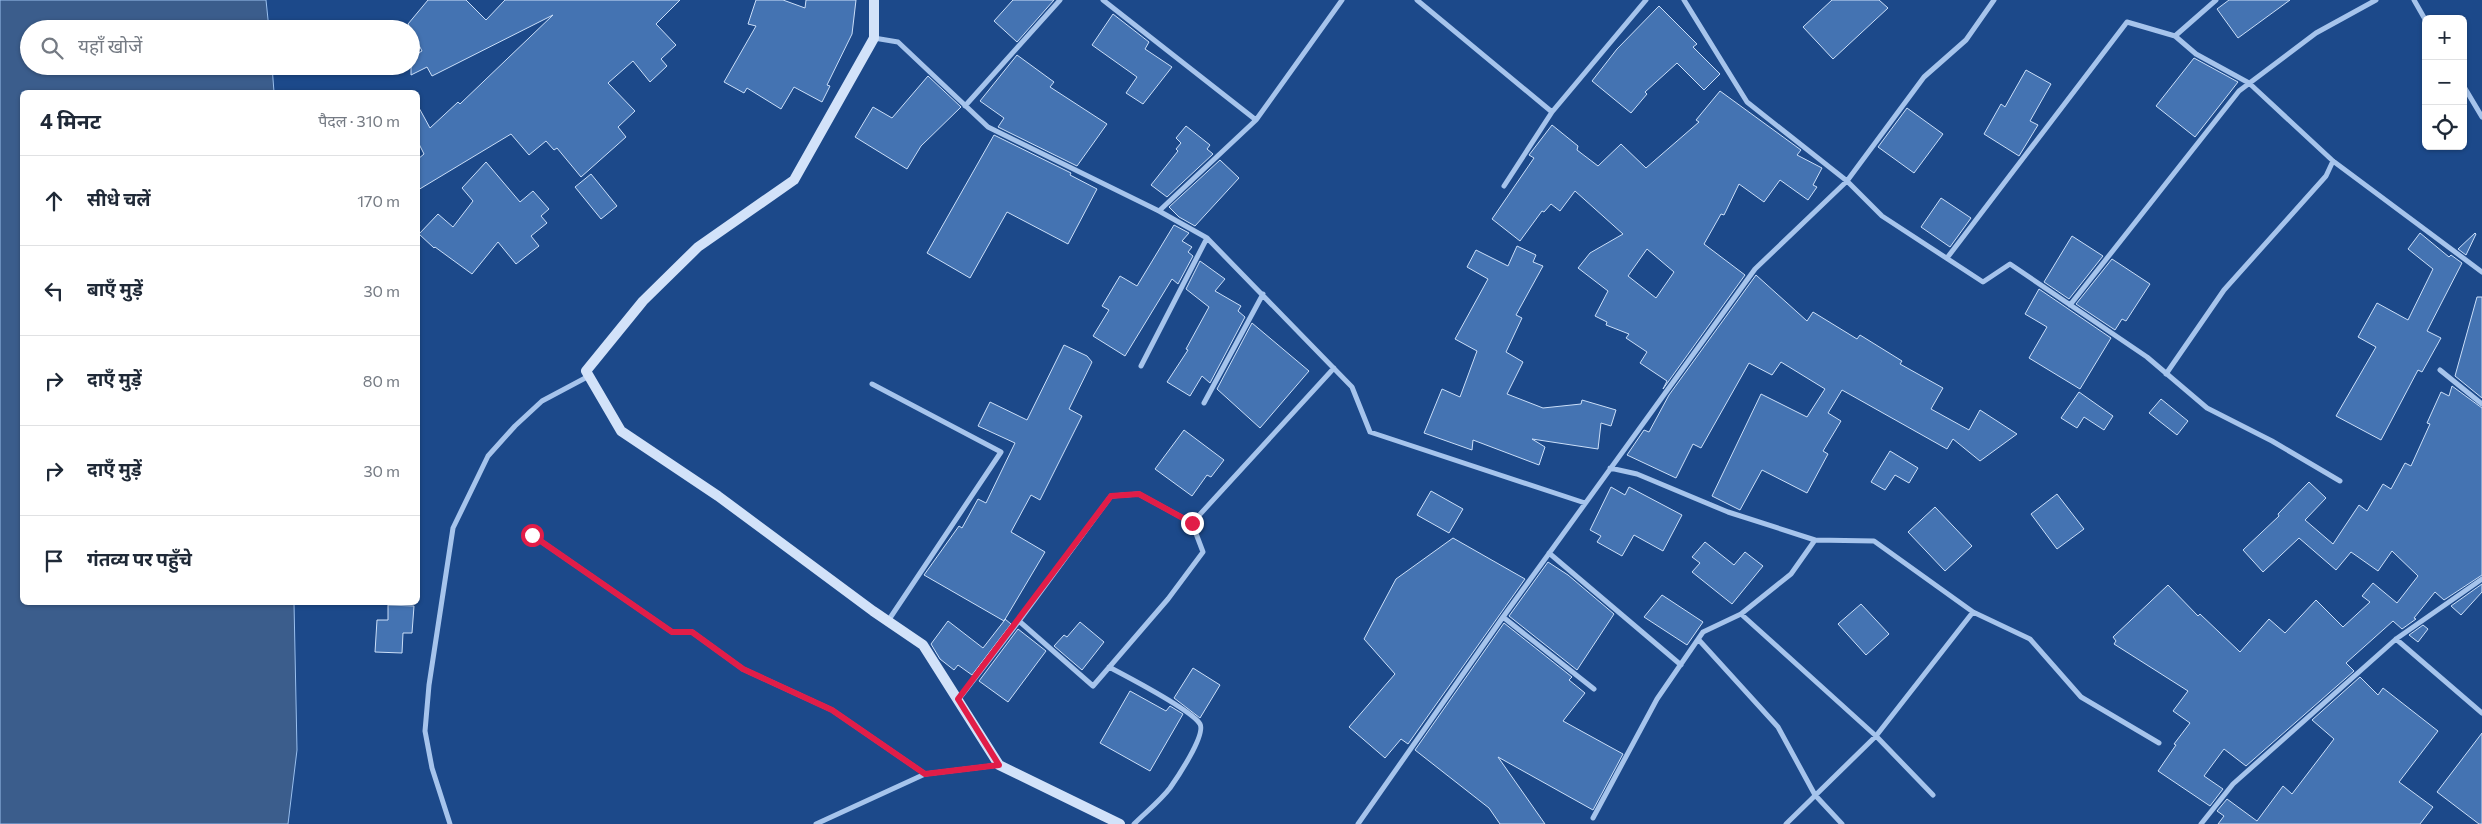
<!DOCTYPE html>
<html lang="hi">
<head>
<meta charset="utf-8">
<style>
  :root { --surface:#fff; --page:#f2f2f3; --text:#1f2937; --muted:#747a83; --line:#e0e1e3 }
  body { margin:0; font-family:Commissioner,"Noto Sans Devanagari",sans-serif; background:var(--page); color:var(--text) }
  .controls { position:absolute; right:15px; top:15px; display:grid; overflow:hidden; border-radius:8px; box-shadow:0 1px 4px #0004 }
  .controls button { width:45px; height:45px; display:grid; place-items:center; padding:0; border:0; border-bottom:1px solid var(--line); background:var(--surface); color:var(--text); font:25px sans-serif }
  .stop { position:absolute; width:15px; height:15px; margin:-11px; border:4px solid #e11d48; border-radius:50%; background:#fff }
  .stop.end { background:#e11d48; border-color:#fff; box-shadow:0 1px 5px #0008 }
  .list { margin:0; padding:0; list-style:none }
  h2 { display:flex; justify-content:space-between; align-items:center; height:65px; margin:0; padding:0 20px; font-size:21px }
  h2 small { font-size:16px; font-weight:400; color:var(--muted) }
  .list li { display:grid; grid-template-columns:32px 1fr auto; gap:15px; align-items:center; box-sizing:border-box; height:90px; padding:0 20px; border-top:1px solid var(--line) }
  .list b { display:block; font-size:19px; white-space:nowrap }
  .list em { font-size:16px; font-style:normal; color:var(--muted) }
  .icon { flex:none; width:28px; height:28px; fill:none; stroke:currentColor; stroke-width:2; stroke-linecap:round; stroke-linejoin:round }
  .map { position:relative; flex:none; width:2482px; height:824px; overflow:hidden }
  .search { position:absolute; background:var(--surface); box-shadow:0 1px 4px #0004; left:20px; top:20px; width:400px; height:55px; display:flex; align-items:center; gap:12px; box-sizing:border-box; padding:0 18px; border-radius:28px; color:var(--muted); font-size:19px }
  .panel { position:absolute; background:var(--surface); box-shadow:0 1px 4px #0004; left:20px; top:90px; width:400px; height:515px; border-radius:8px }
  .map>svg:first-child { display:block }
</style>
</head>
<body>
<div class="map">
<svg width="2482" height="824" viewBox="0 0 2482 824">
  <rect width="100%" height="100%" fill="#1c498a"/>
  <path fill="#3b5d8c" stroke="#99bfee" d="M0,0H266L269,29H29V66H272L274,92H22V602L294,603L297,750L288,824H0Z"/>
  <path fill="#4473b2" stroke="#cbdff9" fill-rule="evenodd" d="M428,0H466L486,20L505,0H680L656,24L676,45L661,59L667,66L650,82L633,61L608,83L635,111L618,127L626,137L581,177L557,148L554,150L546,141L529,155L511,134L418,190V159L424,154L418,142V106L430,128L458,102L460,104L553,15L432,76L427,67L411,75V57L422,51L408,24Z
    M756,0H783L805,8L806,0H856L852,34L827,85L830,86L822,102L794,87L781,109L747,88L744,93L724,82L756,26L748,24Z
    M1013,0H1054L1017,42L994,21Z
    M1832,0H1879L1888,8L1833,59L1803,27Z
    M2229,0H2290L2238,38L2217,9Z
    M1659,6L1697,44L1693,47L1720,74L1704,90L1677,63L1645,92L1647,94L1631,113L1592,81L1617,49Z
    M1113,14L1149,42L1145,49L1172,67L1143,104L1126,93L1137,77L1092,45Z
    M1017,55L1054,82L1050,87L1107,124L1077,166L998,127L1004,118L980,101Z
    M2194,58L2238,82L2195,137L2156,106Z
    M2026,70L2051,84L2030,121L2038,125L2019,156L1984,134L2001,104L2005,107Z
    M928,76L961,107L921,146L907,169L855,137L873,107L892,118Z
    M1720,91L1801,150L1797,155L1822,168L1813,185L1817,187L1808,200L1780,180L1764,202L1739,184L1724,215L1721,214L1704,244L1745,275L1663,389L1667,381L1640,363L1647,352L1626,338L1629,334L1606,325L1607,322L1595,316L1608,291L1578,268L1590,253L1623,234L1575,191L1560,211L1551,204L1544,212L1542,211L1520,241L1492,219L1534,158L1529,155L1552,125L1578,146L1577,150L1598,166L1621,144L1646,168L1699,122L1696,120ZM1647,249L1674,272L1656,298L1628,276Z
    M1907,108L1943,134L1914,173L1878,147Z
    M1186,126L1210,145L1207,149L1213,154L1167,197L1151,185L1178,151L1176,149L1181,143L1176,138Z
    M994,135L1071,173L1070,175L1097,189L1068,244L1007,212L970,278L927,253Z
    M1220,160L1239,178L1195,226L1179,217L1169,207Z
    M486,162L520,202L533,191L549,209L541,216L547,223L531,236L539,246L516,264L498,242L472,274L435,247L434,248L419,234L438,214L453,227L473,201L462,188Z
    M591,174L617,206L601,219L575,187Z
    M1941,198L1971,218L1950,247L1921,227Z
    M1174,225L1189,233L1182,241L1192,247L1188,252L1193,256L1178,284L1172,279L1125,356L1093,336L1109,310L1102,306L1120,276L1137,286Z
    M2420,233L2449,257L2451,255L2462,263L2427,331L2441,338L2422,372L2418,370L2381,440L2336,416L2376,347L2358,337L2377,303L2408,320L2433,269L2408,249Z
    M2475,233L2476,234L2466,255L2458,249Z
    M2072,236L2103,256L2069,299L2044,282Z
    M1517,246L1536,255L1533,262L1543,266L1516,315L1522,318L1506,352L1523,362L1507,394L1543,408L1581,404L1582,400L1616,410L1611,426L1601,423L1598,449L1532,439L1545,447L1539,465L1473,440L1472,450L1424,433L1442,389L1460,397L1477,351L1455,339L1488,279L1467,267L1476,250L1508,266Z
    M2112,259L2150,284L2126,321L2122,319L2115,330L2076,304Z
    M1200,261L1225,279L1215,291L1241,306L1238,311L1245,317L1210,383L1202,376L1190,396L1167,382L1188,350L1186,349L1209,307L1186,289Z
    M1756,275L1807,321L1813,312L1857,339L1860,335L1902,361L1900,364L1943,388L1931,409L1969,430L1980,410L2017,434L1980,461L1953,439L1947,449L1842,390L1828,413L1841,421L1823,451L1828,454L1807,493L1762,470L1740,510L1712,496L1761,394L1807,417L1825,389L1781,362L1772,375L1749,363L1701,448L1693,444L1676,478L1627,455L1644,430L1649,432L1669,395Z
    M2039,289L2111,338L2080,389L2029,358L2047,327L2025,314Z
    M2477,297H2482V398L2455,376Z
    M1252,323L1309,371L1260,428L1217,389Z
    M1064,345L1087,356L1092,362L1069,409L1082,416L1040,500L1031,495L1011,532L1045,552L1004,621L1005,619L1011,624L972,675L958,665L954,670L940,659L931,644L948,621L983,648L1004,621L924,575L959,526L962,528L978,499L986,503L1015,443L978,426L990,402L1027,420Z
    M2452,386L2482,408V575L2444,600L2435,592L2414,618L2416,619L2402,629L2393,621L2346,663L2354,671L2246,766L2224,749L2204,776L2223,789L2210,806L2158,771L2176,745L2174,744L2190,723L2173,711L2188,691L2114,644L2116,641L2113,637L2168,585L2198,616L2200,614L2240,652L2269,619L2285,633L2316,600L2343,627L2370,602L2362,596L2373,583L2397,603L2418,576L2392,551L2378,571L2351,552L2336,570L2299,538L2263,572L2243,550L2279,516L2278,514L2309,482L2326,498L2305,520L2333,544L2359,505L2367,511L2383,484L2391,489L2405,463L2411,466L2430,424L2427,423L2441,392L2449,396Z
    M2079,392L2113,416L2104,430L2084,417L2077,428L2061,418Z
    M2161,399L2188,421L2177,435L2149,413Z
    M1184,430L1224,460L1211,477L1207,475L1192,496L1155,469Z
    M1890,451L1918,468L1909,483L1895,475L1885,490L1871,482Z
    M1611,487L1625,495L1629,487L1682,515L1663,551L1634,535L1622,556L1597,542L1601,536L1590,530Z
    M1431,491L1463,509L1449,533L1417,515Z
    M2057,494L2084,529L2057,549L2031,514Z
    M1935,507L1972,546L1945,571L1908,532Z
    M1453,538L1525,579L1408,744L1401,739L1385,758L1349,727L1395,674L1364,639L1396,579Z
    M1705,542L1734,565L1745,552L1763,566L1732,604L1692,572L1700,563L1692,557Z
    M1548,562L1568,575L1614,614L1577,670L1509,616Z
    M2482,584V592L2461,615L2451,606Z
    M1662,595L1703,622L1687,645L1644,617Z
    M1861,604L1889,634L1866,655L1838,624Z
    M388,605L414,606L412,633H403L402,653L375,652L377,620H388Z
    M1080,622L1104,642L1082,670L1054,646L1064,635L1067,637Z
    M1504,623L1572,677L1569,680L1585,693L1563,721L1623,754L1593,810L1498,757L1545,824H1500L1489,808L1415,750Z
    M2423,625L2428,629L2418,642L2409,635Z
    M1018,629L1046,651L1008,702L979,681Z
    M1193,668L1220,685L1200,718L1174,698Z
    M2360,677L2378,695L2383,688L2438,731L2399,782L2433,807L2420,824H2218L2224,816L2217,811L2227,799L2257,821L2283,786L2292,794L2334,739L2312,720Z
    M1130,691L1166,711L1170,706L1183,714L1150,771L1100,743Z
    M2482,733V824H2479L2437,792Z"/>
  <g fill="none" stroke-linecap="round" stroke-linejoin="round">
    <path stroke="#a6c4ec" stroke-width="5" d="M1103,0L1256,120L1342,0
      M1417,0L1552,112
      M1684,0L1747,102L1847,181L1882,216L1983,282L2010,264L2147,357L2207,408L2272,441L2340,481
      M2414,0L2426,21
      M2175,36L2216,0
      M874,38L898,42L988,127L1159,211L1207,238L1352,387L1370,432L1585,503
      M2463,85L2482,117
      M965,106L1060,0
      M1504,186L1552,112L1646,0
      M1159,211L1256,120
      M1947,258L2127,22L2175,36L2196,54L2249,83L2333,161L2482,272
      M2070,305L2239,91L2316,33L2376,0
      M1141,366L1207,238
      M2440,370L2482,404
      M2166,374L2224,290L2326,176L2333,161
      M872,384L1001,452L888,621
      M1204,403L1263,294
      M1192,523L1139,494L1111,496L1019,621L1093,686L1168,599L1203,552L1192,523L1334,368
      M532,535L672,632H692L743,669L832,710L925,774
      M1815,540L1874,541L1973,612
      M1549,553L1681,665
      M1741,614L1876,736L1933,795
      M1698,639L1778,727L1815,795L1842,824
      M2396,639L2482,713
      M1109,667C1126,676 1192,710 1200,724C1206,735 1177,778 1170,788C1160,801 1146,812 1134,824
      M1594,689L1503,617L1755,269L1847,181L1924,77L1966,40L1994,0
      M959,699L1019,621
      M1593,818L1657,699L1703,632L1741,614L1791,574L1815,540L1728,512L1637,474L1610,468
      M450,824L432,768L425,731L429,685L453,528L488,456L515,426L542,401L589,376
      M816,824L925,774L999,765
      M1358,824L1503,617
      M1786,824L1876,736L1973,612L2030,639L2081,697L2159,743
      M2201,824L2233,784L2396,639L2482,579"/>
    <path stroke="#d2e2f9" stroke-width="10" d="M874,0V38L794,180L698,247L643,301L586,371L621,431L718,496L873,611L923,645L999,765L1120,824"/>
  </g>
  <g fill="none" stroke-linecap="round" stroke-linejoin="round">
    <path stroke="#e11d48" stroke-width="6" d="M532,535L672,632H692L743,669L832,710L925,774L999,765L958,699L1111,496L1139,494L1192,523"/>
  </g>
</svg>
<div class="controls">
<button>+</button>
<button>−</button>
<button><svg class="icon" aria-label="locate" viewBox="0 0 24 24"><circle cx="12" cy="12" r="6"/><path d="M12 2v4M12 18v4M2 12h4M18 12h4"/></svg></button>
</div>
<div class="stop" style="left:532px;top:535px"></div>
<div class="stop end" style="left:1192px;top:523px"></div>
<div class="search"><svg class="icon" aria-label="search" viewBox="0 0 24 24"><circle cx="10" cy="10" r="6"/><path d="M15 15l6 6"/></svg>यहाँ खोजें</div>
<section class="panel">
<h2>4 मिनट<small>पैदल · 310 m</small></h2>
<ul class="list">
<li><svg class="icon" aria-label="ahead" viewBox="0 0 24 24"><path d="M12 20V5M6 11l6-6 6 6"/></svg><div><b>सीधे चलें</b></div><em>170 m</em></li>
<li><svg class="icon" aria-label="left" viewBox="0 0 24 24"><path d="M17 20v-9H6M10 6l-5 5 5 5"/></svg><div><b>बाएँ मुड़ें</b></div><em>30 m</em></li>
<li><svg class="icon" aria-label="right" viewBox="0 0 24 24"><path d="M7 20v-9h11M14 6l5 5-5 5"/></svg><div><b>दाएँ मुड़ें</b></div><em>80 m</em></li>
<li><svg class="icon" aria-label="right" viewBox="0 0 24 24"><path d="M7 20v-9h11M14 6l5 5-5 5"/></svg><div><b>दाएँ मुड़ें</b></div><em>30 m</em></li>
<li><svg class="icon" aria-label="arrive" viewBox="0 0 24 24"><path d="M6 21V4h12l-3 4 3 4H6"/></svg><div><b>गंतव्य पर पहुँचे</b></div></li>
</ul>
</section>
</div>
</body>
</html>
